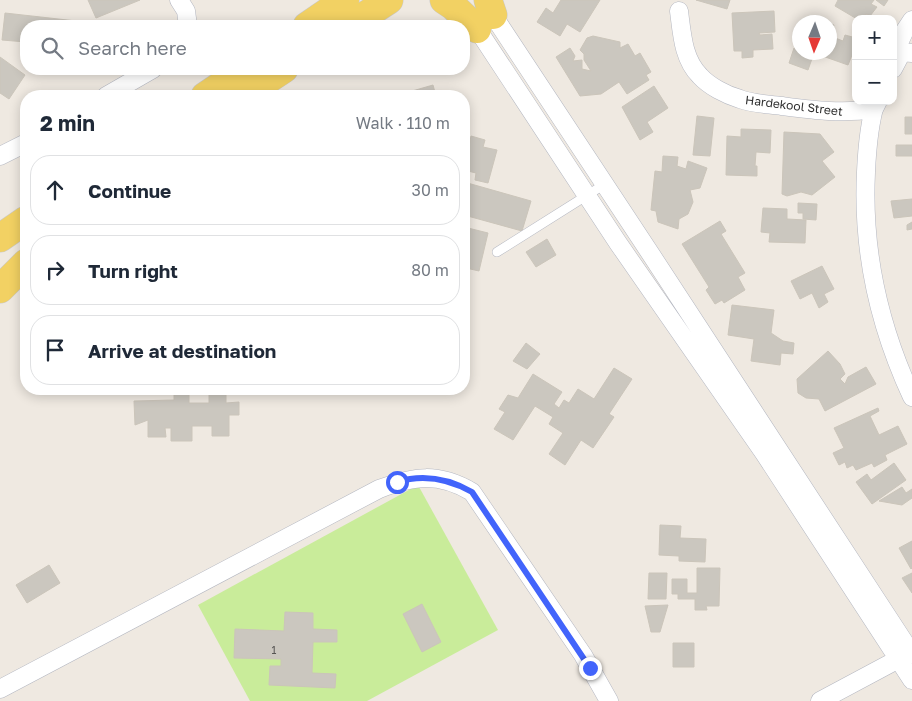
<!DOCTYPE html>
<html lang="en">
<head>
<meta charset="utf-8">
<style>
  :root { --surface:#fff; --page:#f2f2f3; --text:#1f2937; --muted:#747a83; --line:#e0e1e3 }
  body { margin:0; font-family:"Golos Text",sans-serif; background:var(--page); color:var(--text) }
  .controls { position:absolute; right:15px; top:15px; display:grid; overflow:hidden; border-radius:10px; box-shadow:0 2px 12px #0003 }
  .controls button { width:45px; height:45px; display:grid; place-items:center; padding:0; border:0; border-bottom:1px solid var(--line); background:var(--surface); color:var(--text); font:25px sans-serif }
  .compass { position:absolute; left:792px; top:15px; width:45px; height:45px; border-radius:50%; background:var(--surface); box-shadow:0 2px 12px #0003; rotate:182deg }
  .stop { position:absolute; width:15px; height:15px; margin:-11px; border:4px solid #4264fb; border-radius:50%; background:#fff }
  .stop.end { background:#4264fb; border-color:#fff; box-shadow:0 1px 5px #0008 }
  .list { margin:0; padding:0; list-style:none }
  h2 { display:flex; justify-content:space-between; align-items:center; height:65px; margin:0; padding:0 20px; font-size:21px }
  h2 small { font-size:16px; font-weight:400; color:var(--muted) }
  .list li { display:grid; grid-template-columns:32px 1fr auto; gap:15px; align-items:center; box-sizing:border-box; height:70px; margin:0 10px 10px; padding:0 10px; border:1px solid var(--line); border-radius:20px }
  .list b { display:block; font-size:19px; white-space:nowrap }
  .list em { font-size:16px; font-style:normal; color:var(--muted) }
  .icon { flex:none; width:28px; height:28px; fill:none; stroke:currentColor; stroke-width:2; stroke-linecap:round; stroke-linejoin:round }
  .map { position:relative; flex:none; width:912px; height:701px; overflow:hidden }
  .search { position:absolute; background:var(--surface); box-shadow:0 2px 12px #0003; left:20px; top:20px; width:450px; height:55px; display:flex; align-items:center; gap:12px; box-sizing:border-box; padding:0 18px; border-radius:20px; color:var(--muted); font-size:19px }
  .panel { position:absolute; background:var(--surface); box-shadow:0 2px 12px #0003; left:20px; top:90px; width:450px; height:305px; border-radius:20px }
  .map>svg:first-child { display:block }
</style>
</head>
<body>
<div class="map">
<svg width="912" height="701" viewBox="0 0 912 701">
  <rect width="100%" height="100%" fill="#efe9e1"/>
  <path fill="#c9ec9a" d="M418,485L498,630L367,701H250L198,605Z"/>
  <path fill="#cbc7bf" stroke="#cbc5ba" d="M88,0H140L96,18Z
    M561,0H600L580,32L567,24L560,36L537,22L546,8L553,13Z
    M696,0H730L727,9Z
    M838,0H874L871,4L877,7L870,16L866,14L863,19H857L835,6Z
    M876,0H888L884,6Z
    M774,11L775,32L759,33L760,35L772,34L773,49L753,50V57L742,58V51H734L732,13Z
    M5,13L85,22V26H26V42L2,40Z
    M830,24L834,25L830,36L843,41L845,35L856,38V45L848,65L814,53L808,70L789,63L794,48L800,50V52H830Z
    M593,36L620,42V48L628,44L635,56L640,53L651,72L646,75L649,80L627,94L619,82L601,94L580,96L556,57L570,48L575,56L573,61L582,60V69L591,71L584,60V54L580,50L587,38Z
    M0,57L25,75L9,99L0,93Z
    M433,85L436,96H395Z
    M654,86L668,108L647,122L653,132L640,140L622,107Z
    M697,116L714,118L710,156L693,155Z
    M905,117H912V134H905Z
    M741,129L771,130L770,153L756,152L755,166H757V176L726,175L727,136L741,137Z
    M784,132L820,134L834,152L822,161L835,177L812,195L801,192L787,196L782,194Z
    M471,136L485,140L483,147L497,150L488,183L475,180L476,173L464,170V150L468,151Z
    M896,145H912V156H896Z
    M663,156L678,157L677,166L686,169L688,161L707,168L700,188L690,190L693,202L688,214L679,219L678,229L658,222L656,211L651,210L655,171L662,172Z
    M464,182L531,201L522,231L464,215Z
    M912,199V216L894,218L891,201Z
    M798,203L817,204L816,220L803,219V213H798Z
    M763,208L787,209V219L806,220L805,243L769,242L770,233L761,232Z
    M720,221L726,231L721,234L745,273L738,277L745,290L724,303L722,300L715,304L706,290L709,287L682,244Z
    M912,222V229L907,230V225Z
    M464,227L488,233L479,271L466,268L470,255L464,254Z
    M547,239L556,255L536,267L526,252Z
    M822,266L834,289L824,294L828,302L819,308L812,293L800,299L791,281Z
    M732,305L774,310L771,333L783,341L794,343L793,354L781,353L780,365L751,361L754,339L728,335Z
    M526,343L540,354L527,369L513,361Z
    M828,351L840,364L845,374L840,379L845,384L848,377L866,367L876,384L825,411L819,399L806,398L798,393L797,379Z
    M614,368L632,379L609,414L614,417L593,448L581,440L565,465L549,454L563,433L549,424L553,417L535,406L513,440L494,429L505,412L499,409L508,395L518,398L533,374L562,392L554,404L559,408L564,400L569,403L578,389L594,399Z
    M174,389H189V403H209V389H226V403L239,402V415H229V436H212V426H192V441H171V428H165L166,437H148V420L135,425L134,401L174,400Z
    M878,408L879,411L870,416L879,435L898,426L907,444L885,455L887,460L874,467L872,463L856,470L853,465L847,468L845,462L839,465L833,453L844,448L834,428Z
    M894,463L906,480L872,504L856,482L867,474L871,480Z
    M902,487L906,493L912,489V498L902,505L879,501Z
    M660,525L681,526L680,538L706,539L705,562L679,561V556L659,555Z
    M912,541V568L911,569L899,548Z
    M49,565L60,583L27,603L16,585Z
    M697,568H720L719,606H706L707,610H695V599H678V594H672V579H687V593H697Z
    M649,573H667L666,599H648Z
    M912,573V593L902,578Z
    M422,604L441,642L422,652L403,614Z
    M668,605L660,632H651L645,606Z
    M285,612L313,613V629L337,630V642H313L312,673L336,674L335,688L269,685L270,666H281V659L234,658L235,629L284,631Z
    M673,643H694V667H673Z"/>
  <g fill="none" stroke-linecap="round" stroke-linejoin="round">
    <defs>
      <path id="lane" d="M497,252L605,184"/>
      <path id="street" d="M179,0L186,11L188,26
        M487,6L652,256L912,654
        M679,11C682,34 683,59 700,76C709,86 726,95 740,99C753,104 768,104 782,106C813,110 842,114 874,109L878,101
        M472,21L618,243L764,453L912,680
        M893,56L904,32L912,20
        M893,69L902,52L912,53
        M106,96L153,69
        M876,101C869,124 867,149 866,172C862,251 879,326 912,397
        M0,156L26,143
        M0,689L379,489C414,476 438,472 472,492L583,655L609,701
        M820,701L908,654"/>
      <path id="primary" d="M444,0L453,6L477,29
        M488,0L493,15
        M307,26L345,0
        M349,26L389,0
        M205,96L245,69
        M243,96L284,69
        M0,238L26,220
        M0,289L26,263"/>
    </defs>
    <use href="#lane" stroke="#b4b7c1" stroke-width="10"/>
    <use href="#street" stroke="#b4b7c1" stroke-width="19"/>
    <use href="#primary" stroke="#c9c9c9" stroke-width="29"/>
    <use href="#lane" stroke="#fff" stroke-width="9"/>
    <use href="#street" stroke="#fff" stroke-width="18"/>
    <use href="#primary" stroke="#f2d163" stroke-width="28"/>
  </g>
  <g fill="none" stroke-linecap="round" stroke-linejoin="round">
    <path stroke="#4264fb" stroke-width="6" d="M397,482C423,474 449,479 472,492L590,668"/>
  </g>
  <g text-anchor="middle" stroke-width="4.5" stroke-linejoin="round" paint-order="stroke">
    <g font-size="10" fill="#555452">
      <text x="274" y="654">1</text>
    </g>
    <g font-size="12" fill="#2e2e2e" stroke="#fff">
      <text transform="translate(794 106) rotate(7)" y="4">Hardekool Street</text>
    </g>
  </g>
</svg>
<div class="controls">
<button>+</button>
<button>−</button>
</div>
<svg class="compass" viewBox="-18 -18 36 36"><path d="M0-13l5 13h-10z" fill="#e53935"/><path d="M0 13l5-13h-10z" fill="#747a83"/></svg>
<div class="stop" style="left:397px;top:482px"></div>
<div class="stop end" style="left:590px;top:668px"></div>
<div class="search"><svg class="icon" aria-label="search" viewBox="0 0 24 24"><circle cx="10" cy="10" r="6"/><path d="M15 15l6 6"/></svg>Search here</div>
<section class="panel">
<h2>2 min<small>Walk · 110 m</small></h2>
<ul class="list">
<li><svg class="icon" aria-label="ahead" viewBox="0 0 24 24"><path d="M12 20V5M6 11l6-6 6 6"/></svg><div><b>Continue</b></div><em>30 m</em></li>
<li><svg class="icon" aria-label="right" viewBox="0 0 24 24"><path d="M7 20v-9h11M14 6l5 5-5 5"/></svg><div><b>Turn right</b></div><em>80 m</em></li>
<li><svg class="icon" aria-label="arrive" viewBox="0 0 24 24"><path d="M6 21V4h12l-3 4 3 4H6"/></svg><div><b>Arrive at destination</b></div></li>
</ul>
</section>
</div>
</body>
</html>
